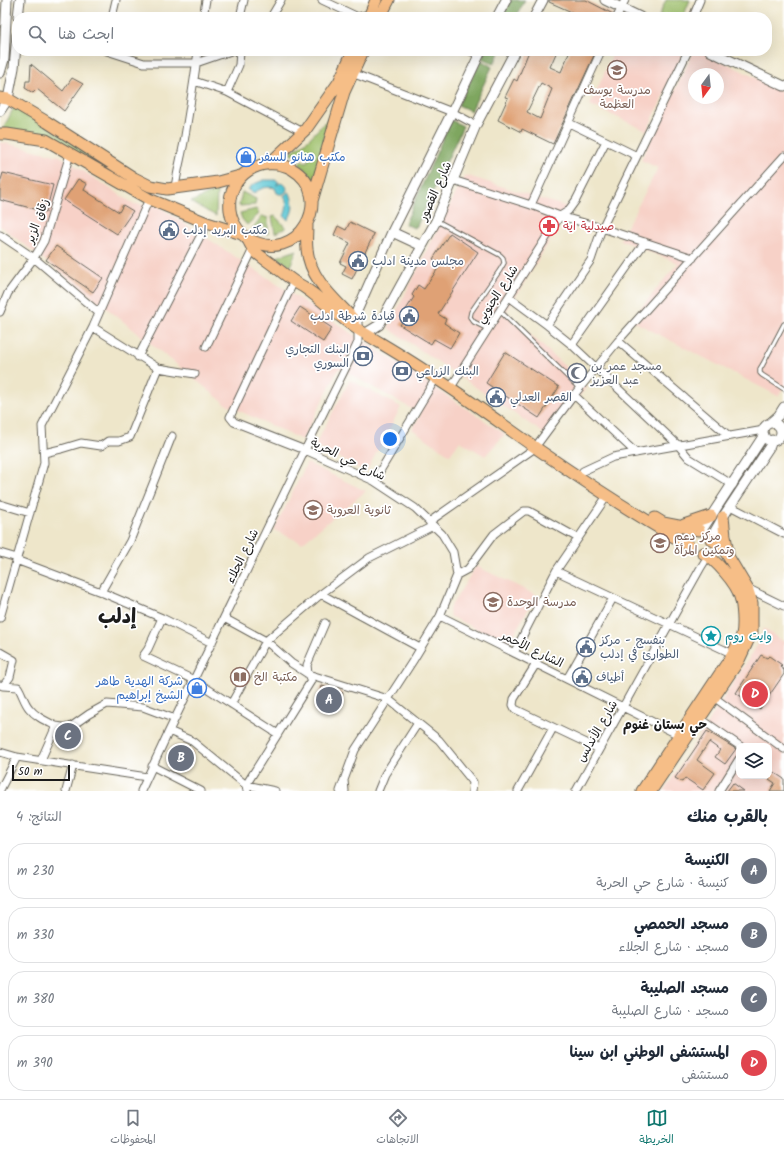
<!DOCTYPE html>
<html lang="ar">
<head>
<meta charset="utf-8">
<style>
  :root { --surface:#fff; --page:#f2f2f3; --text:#1f2937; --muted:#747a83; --line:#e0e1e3; --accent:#0f766e }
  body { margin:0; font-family:Kalam,"Playpen Sans Arabic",sans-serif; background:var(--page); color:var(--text); direction:rtl }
  .controls { position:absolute; right:12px; bottom:12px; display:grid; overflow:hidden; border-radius:8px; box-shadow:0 4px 16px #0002 }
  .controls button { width:36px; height:36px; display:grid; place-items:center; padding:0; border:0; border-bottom:1px solid var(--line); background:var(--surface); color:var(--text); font:20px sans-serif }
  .compass { position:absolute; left:688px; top:68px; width:36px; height:36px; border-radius:50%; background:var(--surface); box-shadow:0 4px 16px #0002; rotate:195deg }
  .scale { position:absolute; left:12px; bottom:10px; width:58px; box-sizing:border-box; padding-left:4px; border:2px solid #1c1c1c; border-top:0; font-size:11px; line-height:14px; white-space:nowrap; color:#1c1c1c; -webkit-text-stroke:3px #fff; paint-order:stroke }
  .you { position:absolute; left:390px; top:439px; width:14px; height:14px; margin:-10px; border:3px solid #fff; border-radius:50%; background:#1a73e8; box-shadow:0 0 0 6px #1a73e833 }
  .badge { display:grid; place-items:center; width:26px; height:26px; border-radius:50%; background:var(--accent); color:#fff; font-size:13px; font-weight:700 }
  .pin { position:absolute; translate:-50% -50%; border:2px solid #fff; box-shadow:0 1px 4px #0006 }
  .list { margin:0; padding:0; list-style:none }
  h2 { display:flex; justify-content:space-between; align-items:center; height:52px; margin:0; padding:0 16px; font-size:17px }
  h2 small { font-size:13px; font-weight:400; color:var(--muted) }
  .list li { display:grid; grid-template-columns:26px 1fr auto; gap:12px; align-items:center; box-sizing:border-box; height:56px; margin:0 8px 8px; padding:0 8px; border:1px solid var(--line); border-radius:16px }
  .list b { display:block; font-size:15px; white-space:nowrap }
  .list p { margin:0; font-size:13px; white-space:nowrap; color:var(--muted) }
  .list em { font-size:13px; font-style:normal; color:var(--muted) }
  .icon { flex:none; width:22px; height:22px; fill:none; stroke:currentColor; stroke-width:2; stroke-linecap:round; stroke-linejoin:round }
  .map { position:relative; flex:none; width:784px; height:791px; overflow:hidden; direction:ltr }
  .search { position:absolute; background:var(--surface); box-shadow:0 4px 16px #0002; left:12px; right:12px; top:12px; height:44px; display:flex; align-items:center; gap:10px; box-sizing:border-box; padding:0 14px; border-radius:16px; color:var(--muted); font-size:15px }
  .sheet { height:308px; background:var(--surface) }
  nav { display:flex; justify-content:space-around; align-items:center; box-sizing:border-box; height:56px; border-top:1px solid var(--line); background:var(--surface); font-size:11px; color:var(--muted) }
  nav a { display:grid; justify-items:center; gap:2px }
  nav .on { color:var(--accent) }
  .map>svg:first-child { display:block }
</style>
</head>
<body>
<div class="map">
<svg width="784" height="791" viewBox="0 0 784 791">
  <rect width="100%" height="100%" fill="#fff"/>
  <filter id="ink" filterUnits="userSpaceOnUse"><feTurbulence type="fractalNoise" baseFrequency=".025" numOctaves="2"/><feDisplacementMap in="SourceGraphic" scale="8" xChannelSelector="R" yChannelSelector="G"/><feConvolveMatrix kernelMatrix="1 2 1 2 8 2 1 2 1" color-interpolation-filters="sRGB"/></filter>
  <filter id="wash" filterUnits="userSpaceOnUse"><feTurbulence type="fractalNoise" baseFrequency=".012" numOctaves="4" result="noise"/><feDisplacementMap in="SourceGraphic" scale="16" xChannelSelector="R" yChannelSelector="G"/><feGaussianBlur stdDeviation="0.9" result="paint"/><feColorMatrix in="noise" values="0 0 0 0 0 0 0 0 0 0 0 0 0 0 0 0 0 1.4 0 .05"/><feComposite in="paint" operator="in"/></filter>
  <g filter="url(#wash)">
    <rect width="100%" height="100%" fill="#eee6ca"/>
    <path fill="#f7d1c7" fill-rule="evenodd" d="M614,51H683L681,59L647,131L590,105Z
      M694,51H702L784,92V387L778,396L631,320L678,263L620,240L658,168L641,160ZM694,74H718V98H694Z
      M0,142L60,156L134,204L158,206L505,434L485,456L460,441L450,455L412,429L421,414L339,368L302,440L227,405L99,302L0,226Z
      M465,175L570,208L506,312L587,387L546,435L388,328Z
      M350,380L401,407L366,472L315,445Z
      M307,463L366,491L302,543L274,530Z
      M476,566L536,595L508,645L450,616L449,609Z
      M763,628L784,642V791H664L762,638ZM739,746H769V776H739Z"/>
    <path fill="#9ec06a" stroke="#5d6e43" d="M666,0H690L683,17L659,16Z
      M15,105L135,184L47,136L3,129Z
      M329,118L314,181L308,172L299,164L302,160L305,162L308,161L309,156L304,154H288L308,140Z
      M217,190L216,216L191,202Z
      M242,192L256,199L255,205L239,206Z
      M256,209L259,214L247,225L242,219L240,213Z
      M262,216L268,218V234L262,233V230H264L265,225L259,224L258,232L252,229Z
      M275,216L286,228L275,233L272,217Z
      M297,250L290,266L277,257Z"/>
    <path fill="#7ea65e" stroke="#4d613d" d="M511,0H525L516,17H502Z
      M485,51H500L494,64L482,58Z
      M481,60L492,67L471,111L458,105Z
      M451,120L463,126L417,226L414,228L405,224L407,219Z"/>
    <path fill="#59c5d3" stroke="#3a7078" d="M264,180H275L279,182L276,185L281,183C291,185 287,198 277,193L275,188C267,186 261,188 254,193L248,189L254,184Z
      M288,192L290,193C294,203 294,211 288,220L284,216C287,209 288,203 284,196Z"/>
    <g id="blocks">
      <path fill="#dfa175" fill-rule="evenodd" d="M549,0H586L613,14L612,17H583L549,2Z
        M529,51H557L550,67L561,72L570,51H596L553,144L522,129L521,132L498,120L508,98L505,97L514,79L517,81ZM541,83L552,89L540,119L527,112Z
        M31,64L63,91L72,78L83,84L64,111L37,89L33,93L25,88L26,81H30Z
        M3,173L53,185L46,212L0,200V183Z
        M78,179L87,184L84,190L119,212L123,205L133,211L117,234L64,200Z
        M350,222L374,234L352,279L342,274L346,266L340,263L350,243L334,235L338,226L346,230Z
        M450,233L478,252L438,314L446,319L444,323L459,333L450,348L434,339L431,344L400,325L405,318L402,316L414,297L412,295L418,285L424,289L441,264L433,259Z
        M56,246L103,278L93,292L46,260Z
        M300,307L332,328L323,342L291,321Z
        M505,352L559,387L539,418L486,383Z
        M576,364L586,372L579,381L569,374Z
        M761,655L767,658L769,656L782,665L780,667L784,670V674L760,709L736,693Z
        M322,686L343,693L336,712L316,705Z
        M707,731L736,749L725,764L715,757L720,750L709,742L697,760L715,773L703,790L685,778L682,782L675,778Z
        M59,732H71L79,736L76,744L57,736Z
        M175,746L193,752L187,769L169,763Z
        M769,769L784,779V791H770L775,783L769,779Z
        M733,783L744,791H727Z"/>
    </g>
  </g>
  <g filter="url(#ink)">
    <use href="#blocks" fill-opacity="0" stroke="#666359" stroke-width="1"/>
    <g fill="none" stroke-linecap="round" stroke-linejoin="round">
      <defs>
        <path id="service" d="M437,221L500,255L503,258L504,263L500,270L471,312L470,317L474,322L488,329
          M500,311L579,388
          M784,324L763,364L760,369V373L762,375L784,389"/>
        <path id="minor" d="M322,0L358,17C370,13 379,12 391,17
          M112,17L116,0
          M203,17L206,0
          M240,17L244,0
          M271,17L281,0
          M617,17L625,0
          M693,17L700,0
          M107,51L144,63H196L231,51
          M470,51L479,55
          M352,73L452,112L476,125
          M194,81L227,92L303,132
          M227,92L239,65L240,51
          M569,123L637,156
          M453,180L531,205L560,216L602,228L693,258
          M175,188C177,172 181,158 184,142C189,112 194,82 198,51
          M531,205L601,51
          M0,235L34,258L99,313
          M294,281L230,417L234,422L305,450L374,481L415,508L442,534L453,552L457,575L440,616L414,659L355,750L344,780
          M509,297L547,325L572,345L678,445L689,458L733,485
          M0,312L8,293L34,258L44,241L70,154
          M547,325L591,260L602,228L688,51
          M93,327L158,368L195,374
          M618,341L729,436
          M572,345L645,242
          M206,347L253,249
          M138,357L207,223
          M453,384L560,216L568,211L576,200L606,141
          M574,395L636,453
          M539,442L574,395L618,341L784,156
          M44,453L61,449L81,443L101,446L108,441H119L130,437L158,368
          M583,471L613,457L764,430
          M374,481L436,378
          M0,504L30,513
          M730,506L784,534
          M429,522L535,448
          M0,553L17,558
          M16,560L101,592L162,618L212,643
          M556,571L733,654
          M457,575L468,569L494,534L524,511H529L578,538
          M747,588L784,606
          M101,592L130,541L172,436
          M321,594L420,648
          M440,616L679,735
          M0,618L44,463L42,426L93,327L149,199
          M162,618L148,649L143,656L194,680L278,734
          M224,618L266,641L291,663L308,674L388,699L439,740L473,782L472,791
          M0,652L14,660L10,677L3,686L0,685
          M514,653L556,571L607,496
          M536,664L514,699L513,705L515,709L599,749
          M567,679L613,598
          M3,686L18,687C22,693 24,702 29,708C36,717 46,721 56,726
          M711,695L784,749
          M231,704L266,641L321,594L369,558L433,526
          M701,719L740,746
          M169,731L192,741L246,785L247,791
          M0,752L17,757L147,777
          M41,760L56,726L69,728L89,714L107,704L143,707L175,719
          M152,766L201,791
          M0,790L17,757
          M66,791L73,765
          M141,791L169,731L305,450L353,353L358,342V330
          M275,791L246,785L311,681L308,674L307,665L325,623
          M340,791L344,780L345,791
          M378,791L385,774L418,723
          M518,791L553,728
          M576,791L700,569L708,556
          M719,791L739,759"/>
        <path id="tertiary" d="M605,0L640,17
          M18,17L20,0
          M497,17L506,0
          M534,17L543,0
          M710,51L784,86
          M0,73L4,59L7,0
          M0,111L8,99L14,68L17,35
          M392,232L422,246
          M357,325V311L392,232L452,112L481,51
          M366,333L379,325L436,221L476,125L515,51
          M770,423L779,415L784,407
          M763 432a9 9 0 1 1 18 0a9 9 0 1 1-18 0Z
          M702,530L764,435
          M711,538L723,517L770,446L772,440"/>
        <path id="primary" d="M369,17L376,0
          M380,17L389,0
          M0,98L8,99L47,122L134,178L150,186L167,189L218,182L240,176
          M0,134H7L46,140L149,199L207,223L242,234
          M270,163L306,129L339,82L353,51
          M312,201L344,92L363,51
          M307,225C307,233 306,241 307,249C310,280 335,299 354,320
          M247,238C299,269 337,195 292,169C262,153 226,176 230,210C231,219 236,228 242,234C246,238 245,236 248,240C250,243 251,247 254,250C257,254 262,257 266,260C276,267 285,275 295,282C301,285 307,289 312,293C328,305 342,320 359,330C385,346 412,361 437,379C471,401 503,425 536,448C585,482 636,515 688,545
          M723,517L725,536L728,553
          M655,518L663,523L699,530
          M684,525L711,516
          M642,791L733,654C735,648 740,641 742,635C744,626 743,606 740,597C737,584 715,559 703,553
          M651,791L739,660L752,632V603L747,588L722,546L711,539"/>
      </defs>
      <use href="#service" stroke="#666359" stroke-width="5.5"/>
      <use href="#minor" stroke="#666359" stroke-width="9"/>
      <use href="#tertiary" stroke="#666359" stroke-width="11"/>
      <use href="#primary" stroke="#666359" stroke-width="13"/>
      <use href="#service" stroke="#fff" stroke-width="3.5"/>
      <use href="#minor" stroke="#fff" stroke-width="7"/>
      <use href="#tertiary" stroke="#fff" stroke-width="9"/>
      <use href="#primary" stroke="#f6be87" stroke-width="11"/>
    </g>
  </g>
  <defs>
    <symbol id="school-ring" viewBox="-11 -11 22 22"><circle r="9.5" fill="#fff" stroke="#8d6e63" stroke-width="1.5"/><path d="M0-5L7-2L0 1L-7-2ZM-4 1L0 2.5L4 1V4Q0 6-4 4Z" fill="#8d6e63"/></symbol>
    <symbol id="shop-ring" viewBox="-11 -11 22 22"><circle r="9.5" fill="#fff" stroke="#3f7fe0" stroke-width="1.5"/><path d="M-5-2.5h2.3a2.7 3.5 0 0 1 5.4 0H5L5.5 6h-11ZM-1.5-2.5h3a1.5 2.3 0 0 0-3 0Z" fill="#3f7fe0"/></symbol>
    <symbol id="pharmacy-ring" viewBox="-11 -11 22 22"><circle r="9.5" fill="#fff" stroke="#e0444e" stroke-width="1.5"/><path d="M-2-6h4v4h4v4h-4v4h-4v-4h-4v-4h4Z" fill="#e0444e"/></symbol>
    <symbol id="civic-ring" viewBox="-11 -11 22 22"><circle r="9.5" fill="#fff" stroke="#5c6f8a" stroke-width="1.5"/><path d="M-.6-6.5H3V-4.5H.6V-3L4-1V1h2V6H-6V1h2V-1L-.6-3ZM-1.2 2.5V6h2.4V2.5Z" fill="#5c6f8a"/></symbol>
    <symbol id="bank-ring" viewBox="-11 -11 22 22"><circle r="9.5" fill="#fff" stroke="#5c6f8a" stroke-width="1.5"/><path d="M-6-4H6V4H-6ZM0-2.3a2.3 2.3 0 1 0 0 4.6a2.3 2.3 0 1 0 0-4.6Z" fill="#5c6f8a"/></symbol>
    <symbol id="mosque-ring" viewBox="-11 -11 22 22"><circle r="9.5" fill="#fff" stroke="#6b7280" stroke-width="1.5"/><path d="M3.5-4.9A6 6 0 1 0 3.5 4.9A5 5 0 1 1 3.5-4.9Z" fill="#6b7280"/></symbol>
    <symbol id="sight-ring" viewBox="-11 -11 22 22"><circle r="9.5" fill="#fff" stroke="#0f9aa8" stroke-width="1.5"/><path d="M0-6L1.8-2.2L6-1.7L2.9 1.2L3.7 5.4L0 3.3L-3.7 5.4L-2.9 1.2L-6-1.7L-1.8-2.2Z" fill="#0f9aa8"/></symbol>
    <symbol id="library-ring" viewBox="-11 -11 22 22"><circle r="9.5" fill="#fff" stroke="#8d6e63" stroke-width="1.5"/><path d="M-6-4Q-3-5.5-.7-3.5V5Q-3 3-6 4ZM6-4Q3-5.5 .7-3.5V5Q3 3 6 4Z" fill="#8d6e63"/></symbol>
  </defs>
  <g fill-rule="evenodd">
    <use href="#school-ring" x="606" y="59" width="22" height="22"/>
    <use href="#shop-ring" x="235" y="146" width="22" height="22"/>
    <use href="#pharmacy-ring" x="538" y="215" width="22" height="22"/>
    <use href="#civic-ring" x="158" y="219" width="22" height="22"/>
    <use href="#civic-ring" x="347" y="250" width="22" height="22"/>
    <use href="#civic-ring" x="398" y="305" width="22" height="22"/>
    <use href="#bank-ring" x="352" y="345" width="22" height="22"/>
    <use href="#bank-ring" x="391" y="360" width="22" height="22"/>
    <use href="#mosque-ring" x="566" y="362" width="22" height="22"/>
    <use href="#civic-ring" x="485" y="386" width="22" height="22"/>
    <use href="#school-ring" x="302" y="499" width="22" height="22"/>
    <use href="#school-ring" x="649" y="532" width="22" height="22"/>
    <use href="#school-ring" x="482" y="591" width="22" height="22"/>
    <use href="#sight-ring" x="700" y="625" width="22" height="22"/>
    <use href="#civic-ring" x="575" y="636" width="22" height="22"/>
    <use href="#library-ring" x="229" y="666" width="22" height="22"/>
    <use href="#civic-ring" x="571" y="666" width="22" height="22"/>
    <use href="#shop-ring" x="186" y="677" width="22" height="22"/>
  </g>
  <g text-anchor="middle" stroke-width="3.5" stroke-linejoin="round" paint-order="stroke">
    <g font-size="12" fill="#785e54" stroke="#fff" text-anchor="start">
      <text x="617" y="94" text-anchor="middle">مدرسة يوسف<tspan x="617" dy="14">العظمة</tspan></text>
      <text x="327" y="514">ثانوية العروبة</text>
      <text x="674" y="540">مركز دعم<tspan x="674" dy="14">وتمكين المرأة</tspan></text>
      <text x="507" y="606">مدرسة الوحدة</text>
      <text x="254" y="681">مكتبة الخ</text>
    </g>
    <g font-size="12" fill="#366cbe" stroke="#fff" text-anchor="start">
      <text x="260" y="161">مكتب هنانو للسفر</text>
      <text x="183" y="685" text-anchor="end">شركة الهدية طاهر<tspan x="183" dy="14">الشيخ إبراهيم</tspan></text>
    </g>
    <g font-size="12" fill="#1c1c1c" stroke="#fff">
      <text transform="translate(435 191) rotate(-66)" y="4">شارع القصور</text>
      <text transform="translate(37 221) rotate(-70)" y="4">زقاق الزير</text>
      <text transform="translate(497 294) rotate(-57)" y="4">شارع الجنوبي</text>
      <text transform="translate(348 459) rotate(26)" y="4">شارع حي الحرية</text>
      <text transform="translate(242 556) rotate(-64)" y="4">شارع الجلاء</text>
      <text transform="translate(532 649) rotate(26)" y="4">الشارع الأحمر</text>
      <text transform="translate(597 731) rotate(-60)" y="4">شارع الأندلس</text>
    </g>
    <g font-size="12" fill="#be3a42" stroke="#fff" text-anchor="start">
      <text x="563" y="230">صيدلية اية</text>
    </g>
    <g font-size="12" fill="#4e5e75" stroke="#fff" text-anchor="start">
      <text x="183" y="234">مكتب البريد إدلب</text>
      <text x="372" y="265">مجلس مدينة ادلب</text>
      <text x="395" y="320" text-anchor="end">قيادة شرطة ادلب</text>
      <text x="349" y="353" text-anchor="end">البنك التجاري<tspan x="349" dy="14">السوري</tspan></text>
      <text x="416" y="375">البنك الزراعي</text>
      <text x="510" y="401">القصر العدلي</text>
      <text x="600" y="644">بنفسج - مركز<tspan x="600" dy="14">الطوارئ في إدلب</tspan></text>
      <text x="596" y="681">أطياف</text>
    </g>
    <g font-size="12" fill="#5b616d" stroke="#fff" text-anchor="start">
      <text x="591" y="370">مسجد عمر بن<tspan x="591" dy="14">عبد العزيز</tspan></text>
    </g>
    <g font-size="12" fill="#0d838f" stroke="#fff" text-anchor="start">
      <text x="725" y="640">وايت روم</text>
    </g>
    <g font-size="13" font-weight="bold" fill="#1c1c1c" stroke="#fff">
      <text x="665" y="729">حي بستان غنوم</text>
    </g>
    <g font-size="20" font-weight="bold" fill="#1c1c1c" stroke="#fff">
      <text x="117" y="623">إدلب</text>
    </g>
  </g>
</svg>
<div class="controls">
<button><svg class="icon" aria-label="layers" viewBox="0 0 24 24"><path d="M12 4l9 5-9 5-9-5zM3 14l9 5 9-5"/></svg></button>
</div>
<svg class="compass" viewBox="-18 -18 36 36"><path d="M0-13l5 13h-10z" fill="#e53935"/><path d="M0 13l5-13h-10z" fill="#747a83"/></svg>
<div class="scale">50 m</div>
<div class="you"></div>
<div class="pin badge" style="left:329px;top:700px;background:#6b7280">A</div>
<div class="pin badge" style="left:181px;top:758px;background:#6b7280">B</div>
<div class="pin badge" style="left:68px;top:736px;background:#6b7280">C</div>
<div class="pin badge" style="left:755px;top:694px;background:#e0444e">D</div>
<div class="search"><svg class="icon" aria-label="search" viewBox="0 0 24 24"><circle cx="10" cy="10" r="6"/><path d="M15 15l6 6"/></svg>ابحث هنا</div>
</div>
<section class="sheet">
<h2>بالقرب منك<small>النتائج: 4</small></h2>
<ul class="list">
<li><span class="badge" style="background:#6b7280">A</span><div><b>الكنيسة</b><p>كنيسة · شارع حي الحرية</p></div><em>230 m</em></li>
<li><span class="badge" style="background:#6b7280">B</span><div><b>مسجد الحمصي</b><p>مسجد · شارع الجلاء</p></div><em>330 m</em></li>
<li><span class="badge" style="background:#6b7280">C</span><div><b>مسجد الصليبة</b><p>مسجد · شارع الصليبة</p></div><em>380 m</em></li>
<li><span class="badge" style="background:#e0444e">D</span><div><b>المستشفى الوطني ابن سينا</b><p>مستشفى</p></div><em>390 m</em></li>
</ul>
</section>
<nav>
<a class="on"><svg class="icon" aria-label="map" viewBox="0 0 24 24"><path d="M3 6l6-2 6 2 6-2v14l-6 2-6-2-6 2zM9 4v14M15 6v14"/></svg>الخريطة</a>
<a><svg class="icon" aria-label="directions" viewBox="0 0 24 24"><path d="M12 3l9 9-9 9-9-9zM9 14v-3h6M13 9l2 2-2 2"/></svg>الاتجاهات</a>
<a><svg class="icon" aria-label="saved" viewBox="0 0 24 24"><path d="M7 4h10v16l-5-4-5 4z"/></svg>المحفوظات</a>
</nav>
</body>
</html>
